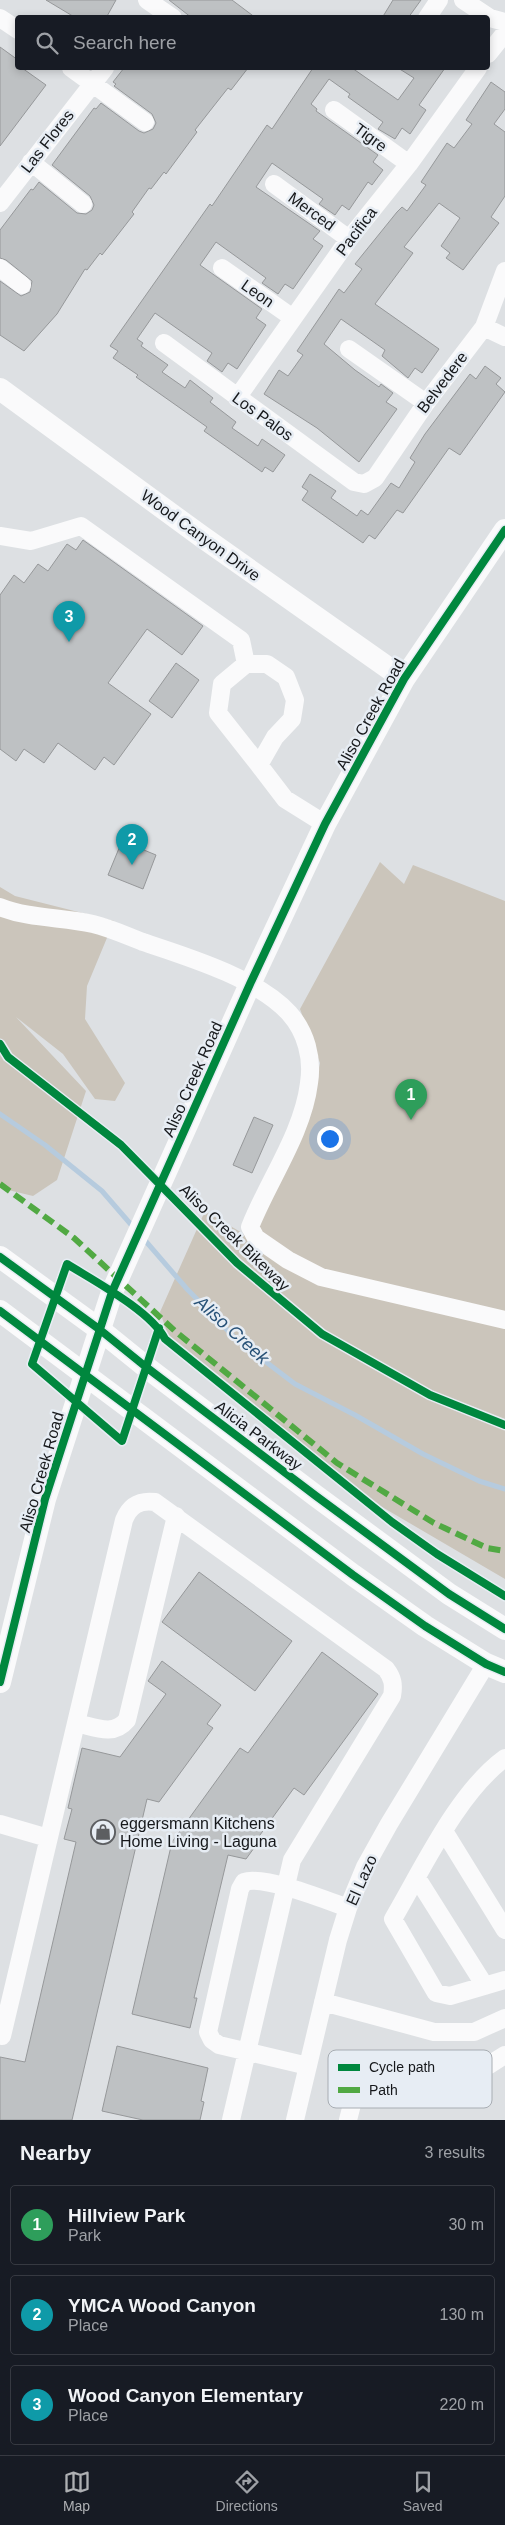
<!DOCTYPE html>
<html lang="en">
<head>
<meta charset="utf-8">
<style>
  :root { --surface:#171b24; --page:#242831; --text:#f1f3f6; --muted:#9ea1a6; --line:#363941; --accent:#aeb0b3 }
  body { margin:0; font-family:Helvetica,sans-serif; background:var(--page); color:var(--text) }
  .you { position:absolute; left:329px; top:1138px; width:18px; height:18px; margin:-12px; border:4px solid #fff; border-radius:50%; background:#1a73e8; box-shadow:0 0 0 8px #1a73e833 }
  .badge { display:grid; place-items:center; width:32px; height:32px; border-radius:50%; background:var(--accent); color:#fff; font-size:16px; font-weight:700 }
  .pin { position:absolute; translate:-50% -41px; filter:drop-shadow(0 1px 2px #0008) }
  .pin::after { content:''; position:absolute; top:26px; width:18px; height:15px; background:inherit; clip-path:polygon(0 0,100% 0,50% 100%) }
  .list { margin:0; padding:0; list-style:none }
  h2 { display:flex; justify-content:space-between; align-items:center; height:65px; margin:0; padding:0 20px; font-size:21px }
  h2 small { font-size:16px; font-weight:400; color:var(--muted) }
  .list li { display:grid; grid-template-columns:32px 1fr auto; gap:15px; align-items:center; box-sizing:border-box; height:80px; margin:0 10px 10px; padding:0 10px; border:1px solid var(--line); border-radius:5px }
  .list b { display:block; font-size:19px; white-space:nowrap }
  .list p { margin:0; font-size:16px; white-space:nowrap; color:var(--muted) }
  .list em { font-size:16px; font-style:normal; color:var(--muted) }
  .icon { flex:none; width:28px; height:28px; fill:none; stroke:currentColor; stroke-width:2; stroke-linecap:round; stroke-linejoin:round }
  .map { position:relative; flex:none; width:505px; height:2120px; overflow:hidden }
  .search { position:absolute; background:var(--surface); box-shadow:0 2px 8px #0003; left:15px; right:15px; top:15px; height:55px; display:flex; align-items:center; gap:12px; box-sizing:border-box; padding:0 18px; border-radius:5px; color:var(--muted); font-size:19px }
  .sheet { height:335px; background:var(--surface) }
  nav { display:flex; justify-content:space-around; align-items:center; box-sizing:border-box; height:70px; border-top:1px solid var(--line); background:var(--surface); font-size:14px; color:var(--muted) }
  nav a { display:grid; justify-items:center; gap:2px }
  nav .on { color:var(--accent) }
  .map>svg:first-child { display:block }
</style>
</head>
<body>
<div class="map">
<svg width="505" height="2120" viewBox="0 0 505 2120">
  <rect width="100%" height="100%" fill="#dde0e3"/>
  <path fill="#cbc5bb" d="M380,862L404,884L413,865L505,901V1579L377,1504L169,1338L160,1312L205,1211L249,1237L315,1093L320,1063L300,1009Z
    M0,887L15,896L114,921L87,986L85,1019L125,1083L115,1101L95,1099L63,1054L16,1017L86,1091L57,1180L33,1196L0,1188Z"/>
  <g fill="none" stroke-linecap="round" stroke-linejoin="round">
    <path stroke="#b6cbde" stroke-width="5" d="M0,1114L45,1145L102,1191L134,1228
      M143,1238L187,1289L237,1340L295,1384L355,1415L423,1454L479,1481L505,1489"/>
  </g>
  <path fill="#bec1c3" stroke="#96989a" d="M46,0H116L106,18H76Z
    M169,0H232L256,18H192Z
    M393,0H421L408,18H382Z
    M0,47L18,60V68H22L46,85L0,146Z
    M124,68H248L231,90L228,88L213,107L195,130L197,132L166,174L164,172L151,189L149,188L132,212L134,214L113,241L102,255L100,253L87,270L85,269L57,314L24,351L0,335V281L21,296L30,292L32,281L6,260L0,258V230L31,189L33,190L39,182L77,213L86,214L92,210L94,205L90,196L52,165L94,108L96,109L101,103L139,131L144,133L153,129L156,123L152,114L114,86L116,84L113,82Z
    M313,68H352L398,100L414,78L398,68H445L419,105L426,110L410,134L402,128L395,139L378,129L383,122L348,97L350,94L329,79L311,104L317,109L316,111L378,155L373,162L383,170L372,185L368,182L349,210L342,205L335,215L319,204L323,199L272,163L256,187L320,231L313,239L323,246L293,289L285,284L278,294L262,283L266,278L216,242L200,265L262,309L256,318L266,325L237,369L228,363L222,372L207,361L212,353L155,313L137,339L143,343L141,346L168,365L162,372L185,388L190,380L213,398L210,402L236,422L232,428L258,446L262,439L285,455L273,472L265,467L262,472L204,431L207,427L136,377L138,375L113,358L118,351L110,346L210,204L212,206L267,125L272,129Z
    M491,82L505,92V109L494,124L505,132V196L491,217L499,223L463,270L446,258L450,253L441,246L460,218L439,203L404,247L413,253L375,304L439,349L422,373L415,368L408,378L382,356L385,350L341,319L324,344L355,370L379,387L381,384L393,393L386,402L397,409L359,462L317,428L264,394L279,370L288,376L303,355L297,351L339,289L344,293L362,269L355,264L397,212L402,207L407,211L426,185L421,182L447,143L454,148L472,124L466,120Z
    M485,366L501,378L496,384L505,392L460,455L449,448L403,513L397,510L375,539L369,535L363,543L302,500L308,491L302,487L310,474L336,491L331,498L357,516L361,510L368,515L391,483L399,488L415,462L410,458L425,434L470,374L476,379Z
    M83,540L203,626L182,655L147,629L108,683L151,714L114,765L104,757L95,770L58,743L44,763L24,749L16,761L0,749V595L14,575L24,583L38,564L48,571L67,544L76,550Z
    M176,663L199,680L172,718L149,701Z
    M122,841L156,855L143,889L108,875Z
    M254,1117L273,1125L252,1173L233,1165Z
    M199,1572L292,1641L255,1691L162,1622Z
    M322,1652L378,1694L304,1795L294,1788L252,1846L254,1848L246,1859L228,1855L194,1998H197L190,2028L132,2014L172,1842L240,1748L248,1753Z
    M162,1661L221,1705L207,1724L213,1728L159,1802L147,1799L72,2120H0V2057L25,2062L76,1842L64,1839L72,1809L68,1808L82,1748L120,1757L166,1694L148,1681Z
    M117,2046L208,2068L201,2101L204,2102L200,2120H143L102,2111Z"/>
  <g fill="none" stroke-linecap="round" stroke-linejoin="round">
    <path stroke="#fafafb" stroke-width="18" d="M147,0L173,18
      M463,0L490,18L505,22
      M0,18L18,30
      M427,18L439,0
      M488,54L505,33
      M71,68L145,122
      M334,110L409,164
      M31,162L83,204
      M274,184L349,239
      M0,203L105,68
      M0,268L22,285
      M222,268L293,318
      M484,327L505,337
      M164,343L354,482L364,484L375,478L426,403L484,327L505,271
      M349,349L426,403
      M237,398L349,239L409,164L478,68
      M0,536L31,541L81,526L241,640L246,664
      M259,765L218,713L222,684L246,664H267L286,677L295,700L292,719L275,737L259,765L285,799L325,824
      M0,907C30,919 62,917 93,924C110,928 127,936 143,942C188,957 257,978 289,1013C306,1032 313,1058 309,1083C303,1133 268,1181 250,1227L256,1238L288,1260L321,1277L505,1320
      M76,1723C95,1727 113,1737 127,1720L176,1516
      M505,1758C458,1792 423,1868 393,1919L436,1993L450,1996L505,1980
      M0,1824L48,1838
      M444,1831L505,1930
      M417,1878L485,1986
      M323,2002L434,2032H474L505,2018
      M2,2036L124,1520C130,1505 139,1500 155,1502L386,1669C393,1678 394,1685 392,1696L292,1860L231,2120
      M308,2066L219,2045L212,2040L208,2032L240,1889L244,1882C264,1875 326,1900 348,1908
      M295,2120L338,1940L348,1908L365,1867L389,1824L486,1664
      M348,2120L359,2077L381,2060L441,2067L489,2065L505,2055"/>
    <path stroke="#fafafb" stroke-width="22" d="M0,389L201,536L404,679
      M0,1257L99,1329L146,1367L316,1496L449,1594L505,1629
      M0,1311L353,1575L425,1626L486,1664L505,1672
      M0,1682L45,1499L112,1292L250,984L325,824L404,679L505,530"/>
    <path stroke="#51a943" stroke-width="6" stroke-dasharray="12 6" stroke-linecap="butt" d="M0,1184L74,1238L175,1331L337,1463L434,1523L487,1548L505,1551"/>
    <defs>
      <path id="cycleway" d="M0,1044L8,1057L121,1145L237,1263L322,1334L430,1395L505,1425
        M0,1257L99,1329L146,1367L316,1496L449,1594L505,1629
        M0,1311L353,1575L425,1626L486,1664L505,1672
        M159,1328L122,1441L32,1364L67,1264C94,1281 151,1311 165,1339L392,1522L437,1554L505,1596
        M0,1682L45,1499L112,1292L250,984L325,824L404,679L505,530"/>
    </defs>
    <use href="#cycleway" stroke="#e7edf4" stroke-width="11"/>
    <use href="#cycleway" stroke="#00873e" stroke-width="8"/>
  </g>
  <defs>
    <symbol id="shop-ring" viewBox="-11 -11 22 22"><circle r="9.5" fill="#e7edf4" stroke="#5c5e61" stroke-width="1.5"/><path d="M-5-2.5h2.3a2.7 3.5 0 0 1 5.4 0H5L5.5 6h-11ZM-1.5-2.5h3a1.5 2.3 0 0 0-3 0Z" fill="#5c5e61"/></symbol>
  </defs>
  <g fill-rule="evenodd">
    <use href="#shop-ring" x="89" y="1818" width="28" height="28"/>
  </g>
  <g text-anchor="middle" stroke-width="5" stroke-linejoin="round" paint-order="stroke">
    <g font-size="16" fill="#16181b" stroke="#e7edf4">
      <text transform="translate(371 137) rotate(36)" y="6">Tigre</text>
      <text transform="translate(47 141) rotate(-52)" y="6">Las Flores</text>
      <text transform="translate(312 211) rotate(36)" y="6">Merced</text>
      <text transform="translate(356 231) rotate(-53)" y="6">Pacifica</text>
      <text transform="translate(258 293) rotate(35)" y="6">Leon</text>
      <text transform="translate(442 382) rotate(-53)" y="6">Belvedere</text>
      <text transform="translate(263 416) rotate(36)" y="6">Los Palos</text>
      <text transform="translate(201 535) rotate(36)" y="6">Wood Canyon Drive</text>
      <text transform="translate(370 714) rotate(-61)" y="6">Aliso Creek Road</text>
      <text transform="translate(192 1079) rotate(-66)" y="6">Aliso Creek Road</text>
      <text transform="translate(235 1237) rotate(44)" y="6">Aliso Creek Bikeway</text>
      <text transform="translate(259 1435) rotate(37)" y="6">Alicia Parkway</text>
      <text transform="translate(41 1472) rotate(-74)" y="6">Aliso Creek Road</text>
      <text transform="translate(361 1880) rotate(-66)" y="6">El Lazo</text>
    </g>
    <g font-size="16" fill="#16181b" stroke="#e7edf4" text-anchor="start">
      <text x="120" y="1829">eggersmann Kitchens<tspan x="120" dy="18">Home Living - Laguna</tspan></text>
    </g>
    <g font-size="18" font-style="italic" fill="#275177" stroke="#e7edf4">
      <text transform="translate(232 1330) rotate(42)" y="6">Aliso Creek</text>
    </g>
  </g>
  <rect x="328" y="2050" width="164" height="58" rx="8" fill="#e7edf4" stroke="#a8adb3" stroke-width="1"/>
  <rect x="338" y="2064" width="22" height="7" fill="#00873e"/>
  <rect x="338" y="2087" width="22" height="6" fill="#51a943"/>
  <g font-size="14" fill="#16181b">
    <text x="369" y="2072">Cycle path</text>
    <text x="369" y="2095">Path</text>
  </g>
</svg>
<div class="you"></div>
<div class="pin badge" style="left:411px;top:1120px;background:#2e9e5b">1</div>
<div class="pin badge" style="left:132px;top:865px;background:#0f9aa8">2</div>
<div class="pin badge" style="left:69px;top:642px;background:#0f9aa8">3</div>
<div class="search"><svg class="icon" aria-label="search" viewBox="0 0 24 24"><circle cx="10" cy="10" r="6"/><path d="M15 15l6 6"/></svg>Search here</div>
</div>
<section class="sheet">
<h2>Nearby<small>3 results</small></h2>
<ul class="list">
<li><span class="badge" style="background:#2e9e5b">1</span><div><b>Hillview Park</b><p>Park</p></div><em>30 m</em></li>
<li><span class="badge" style="background:#0f9aa8">2</span><div><b>YMCA Wood Canyon</b><p>Place</p></div><em>130 m</em></li>
<li><span class="badge" style="background:#0f9aa8">3</span><div><b>Wood Canyon Elementary</b><p>Place</p></div><em>220 m</em></li>
</ul>
</section>
<nav>
<a class="on"><svg class="icon" aria-label="map" viewBox="0 0 24 24"><path d="M3 6l6-2 6 2 6-2v14l-6 2-6-2-6 2zM9 4v14M15 6v14"/></svg>Map</a>
<a><svg class="icon" aria-label="directions" viewBox="0 0 24 24"><path d="M12 3l9 9-9 9-9-9zM9 14v-3h6M13 9l2 2-2 2"/></svg>Directions</a>
<a><svg class="icon" aria-label="saved" viewBox="0 0 24 24"><path d="M7 4h10v16l-5-4-5 4z"/></svg>Saved</a>
</nav>
</body>
</html>
